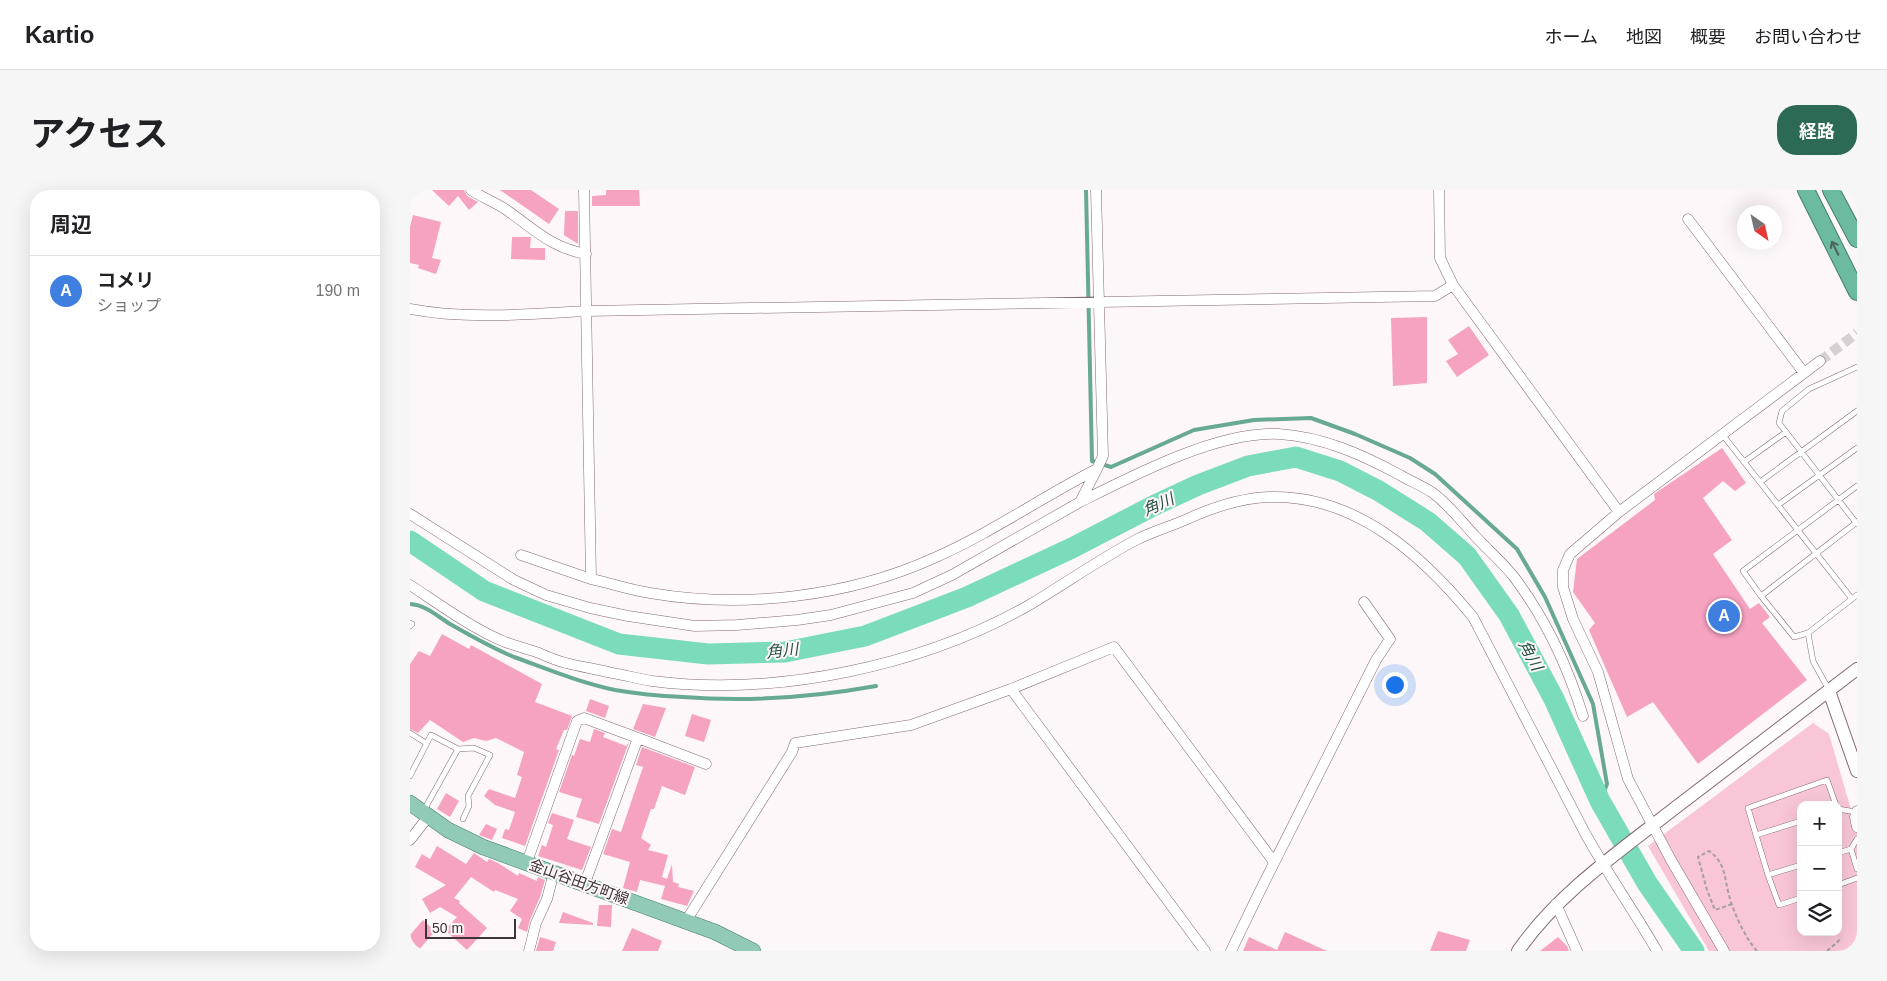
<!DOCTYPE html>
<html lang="ja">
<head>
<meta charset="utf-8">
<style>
  :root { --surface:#fff; --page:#f6f6f6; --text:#202124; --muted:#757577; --line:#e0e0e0; --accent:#2d6a56 }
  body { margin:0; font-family:Arial,"Noto Sans JP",sans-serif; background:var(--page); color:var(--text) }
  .controls { position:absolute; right:15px; bottom:15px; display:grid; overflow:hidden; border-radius:10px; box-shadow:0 5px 20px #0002 }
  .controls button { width:45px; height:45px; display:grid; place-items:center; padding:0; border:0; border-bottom:1px solid var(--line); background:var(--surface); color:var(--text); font:25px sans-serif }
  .compass { position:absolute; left:1327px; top:15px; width:45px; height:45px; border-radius:50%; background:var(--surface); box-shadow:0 5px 20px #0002; rotate:146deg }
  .scale { position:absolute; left:15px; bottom:12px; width:91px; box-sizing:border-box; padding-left:5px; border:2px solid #3e3337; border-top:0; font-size:14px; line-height:18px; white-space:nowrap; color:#3e3337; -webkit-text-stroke:4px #fdf7f9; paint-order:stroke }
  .you { position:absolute; left:984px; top:494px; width:18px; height:18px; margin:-12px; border:4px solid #fff; border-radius:50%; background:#1a73e8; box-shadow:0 0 0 8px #1a73e833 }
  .badge { display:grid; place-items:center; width:32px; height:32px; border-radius:50%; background:var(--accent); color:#fff; font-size:16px; font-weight:700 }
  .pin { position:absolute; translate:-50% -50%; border:2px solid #fff; box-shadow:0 1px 5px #0006 }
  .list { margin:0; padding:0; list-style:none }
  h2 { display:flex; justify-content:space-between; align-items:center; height:65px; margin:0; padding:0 20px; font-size:21px }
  h2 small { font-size:16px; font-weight:400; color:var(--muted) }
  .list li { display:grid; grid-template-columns:32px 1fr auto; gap:15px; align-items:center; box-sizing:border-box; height:70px; padding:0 20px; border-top:1px solid var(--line) }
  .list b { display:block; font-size:19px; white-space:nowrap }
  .list p { margin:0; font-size:16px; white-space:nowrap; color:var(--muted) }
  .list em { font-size:16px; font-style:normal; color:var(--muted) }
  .icon { flex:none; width:28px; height:28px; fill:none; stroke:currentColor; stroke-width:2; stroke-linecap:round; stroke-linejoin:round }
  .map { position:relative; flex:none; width:1447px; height:761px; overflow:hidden; border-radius:20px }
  header { display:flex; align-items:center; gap:30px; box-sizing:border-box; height:70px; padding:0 25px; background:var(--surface); border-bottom:1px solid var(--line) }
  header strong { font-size:24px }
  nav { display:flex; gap:28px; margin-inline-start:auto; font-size:18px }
  .intro { display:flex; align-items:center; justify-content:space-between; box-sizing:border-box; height:120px; padding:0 30px }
  h1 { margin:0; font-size:35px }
  .button { padding:12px 22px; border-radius:20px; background:var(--accent); color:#fff; font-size:18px; font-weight:700 }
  main { display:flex; gap:30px; padding:0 30px }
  aside { flex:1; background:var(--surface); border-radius:20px; box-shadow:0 5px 20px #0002 }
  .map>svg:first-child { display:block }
</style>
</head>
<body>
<header>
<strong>Kartio</strong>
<nav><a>ホーム</a><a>地図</a><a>概要</a><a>お問い合わせ</a></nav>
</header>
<div class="intro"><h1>アクセス</h1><a class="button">経路</a></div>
<main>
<aside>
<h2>周辺<small></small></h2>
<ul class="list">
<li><span class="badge" style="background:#3f7fe0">A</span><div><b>コメリ</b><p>ショップ</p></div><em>190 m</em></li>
</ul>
</aside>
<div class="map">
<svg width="1447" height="761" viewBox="0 0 1447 761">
  <rect width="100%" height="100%" fill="#fdf7f9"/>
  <path fill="#f8c6d7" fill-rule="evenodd" d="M1403,533L1419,544L1447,640V761H1299L1238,656ZM1391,615H1428V742H1391Z"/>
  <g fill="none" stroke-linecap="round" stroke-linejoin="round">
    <path stroke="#68a993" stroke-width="4" d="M676,0L682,271L701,277L784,240L844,230L901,228L945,244L1000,268L1025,284L1107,359L1135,407L1183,514L1197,594L1190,611
      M0,414C16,415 27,426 40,434C61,446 82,458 104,467C137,479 171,493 205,500C228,504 251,506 273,507C340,512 400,508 466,496"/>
    <path stroke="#7adcba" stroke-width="21" d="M0,351L74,401L209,454L298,464L375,462L455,446L557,407L662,358L745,315L788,295L838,276L886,267L930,281L969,301L1018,332L1057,366L1099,425L1144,509L1190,611L1237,693L1284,761"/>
  </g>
  <path fill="#f6a2c1" d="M22,0H54L57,6L68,12L59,20L48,6L39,16Z
    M90,0H121L149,19L139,34Z
    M196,0H229L230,16H182V6L196,5Z
    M155,21H168V54L154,45Z
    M3,25L31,32L22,68L31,70L26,84L8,78L9,75L0,73V37Z
    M102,47H121L120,58H135V70L101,69Z
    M1017,127V193L983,196L981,128Z
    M1059,136L1079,165L1047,187L1036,171L1048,164L1038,150Z
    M1312,258L1336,293L1325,301L1313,291L1293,308L1322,350L1303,364L1340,419L1349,413L1360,427L1352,433L1397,490L1288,574L1243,512L1217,527L1179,440L1185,433L1163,402L1167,369L1245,310L1244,304Z
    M32,444L59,459L61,455L132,494L125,512L162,526L157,540H154L146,559L149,560L115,656L92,648L95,639L99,640L105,622L85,615L74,606L79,599L105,608L112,587L107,585L114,562L86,548L76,551L64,548L53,552L20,530L8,543L0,539V474L9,461L20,466Z
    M180,509L199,516L195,528L176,521Z
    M233,514L256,518L245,547L223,539Z
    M282,524L301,530L294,552L275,546Z
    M184,539L195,543L193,547L216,556L219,552L189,634L166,627L172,609L149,602L162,565L164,566L170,549L180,552Z
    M232,557L285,577L275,605L252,596L244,619H241L231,648L241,655L238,660L258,665L252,687L257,689L262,674L263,692L269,694L268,697L284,701L277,716L251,709L255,696L230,690L227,702L213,698L220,672L193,664L202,639L211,642L233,577L226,575Z
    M36,603L49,611L40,627L27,619Z
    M142,623L164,630L157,649L181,657L172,680L128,666L132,655L136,657L143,635L138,633Z
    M76,634L87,639L82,650L69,645Z
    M27,656L56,674L64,663L77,672L79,669L88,673L108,686L109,683L127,691L128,687L135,690L130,707L120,730L117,742L108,738L112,729L100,721L108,709L85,700L84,702L61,687L44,708L50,711L49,713L77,738L57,760L35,740L47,727L30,717L20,723L12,709L36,695L5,677L12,664L20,669Z
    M189,715H202L201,737L187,736Z
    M153,722L183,733V735L149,733Z
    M13,730L25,741L8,761H0V745Z
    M222,738L252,751L248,761H212Z
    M1028,741L1060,750L1056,761H1020Z
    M875,742L917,761H833L839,747L867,760Z
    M130,747L146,752L143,761H126Z
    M1148,747L1157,756L1159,761H1130Z"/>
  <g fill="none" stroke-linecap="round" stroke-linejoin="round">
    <path stroke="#d7d0d2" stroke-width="10" stroke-dasharray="10 5" stroke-linecap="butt" d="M1410,171L1447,143"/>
    <defs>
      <path id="service" d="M1447,177L1399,199L1372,221L1369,233L1447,334
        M1312,244L1442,409
        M1334,272L1376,242
        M1350,292L1447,221
        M1368,315L1447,258
        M1351,406L1333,381L1447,296
        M0,433L2,434L0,436
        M1398,443L1384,447L1351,406L1447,332
        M1419,500L1403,471L1398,443L1447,405
        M0,543L16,553
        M0,586L21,545L48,559
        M1428,619L1446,622
        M14,620L48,559L64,558L80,565L58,606L59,616L53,629
        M1346,645L1338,618L1417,590L1426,615
        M1441,659L1447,679
        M1428,663L1441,659L1447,649
        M1391,675L1358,685L1369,715L1391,708
        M1358,685L1346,645L1391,631
        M1428,695L1447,688"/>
      <path id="minor" d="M61,0C73,8 87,13 98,21C125,40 142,58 176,64
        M174,0L181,389C200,393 220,400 240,403C333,419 438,407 524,368C581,343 632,307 687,279L693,266L686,0
        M1029,0L1030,68L1043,95L1209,322
        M1278,29L1394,183
        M0,119C58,130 118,124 177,121L1025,106L1043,95
        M670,312C724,285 808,241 869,244C913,247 951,264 990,285C1000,291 1013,296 1023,303C1039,315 1052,332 1065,346C1078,360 1093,373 1104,387C1135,428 1158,477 1173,526
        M0,324L104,390L136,405L180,418L218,426L285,436L327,435L387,430L421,425L503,403L542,385L670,312L687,279
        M111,365L181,389
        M0,395C29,414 63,439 95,452C106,456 118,459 129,463C138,467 147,471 156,473C171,477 187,479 202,483C215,485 229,489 242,491C366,507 513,476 621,414C656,393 690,369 726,350C741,342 759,337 775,330C801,318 829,308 859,307C945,304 1012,365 1063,427L1175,643C1197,683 1224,721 1247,761
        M1447,621L1445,627L1447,637
        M0,650L18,627
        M117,672L167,531L174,528L228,548
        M175,693L228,548L296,574
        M1146,714L1167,761
        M276,731L382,562L385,553L501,535L601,499
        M119,761L126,733L137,709L144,682
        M795,761L601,499L704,457L864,672
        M821,761L848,705L966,470L980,449L954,412
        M1314,761L1261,670L1218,589L1188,482L1163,429L1153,397V380L1160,364L1209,322L1410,171"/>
      <path id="tertiary" d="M1419,501L1447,581
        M1108,761C1148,703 1210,661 1265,618C1326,572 1386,525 1447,479"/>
      <path id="primary" d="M0,613L38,640L73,657L305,742L343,761"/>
      <path id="trunk" d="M1396,0L1447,102
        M1421,0L1447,49"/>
    </defs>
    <use href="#service" stroke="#826b73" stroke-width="6"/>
    <use href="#minor" stroke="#826b73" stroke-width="11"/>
    <use href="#tertiary" stroke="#826b73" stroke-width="14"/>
    <use href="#primary" stroke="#447f6c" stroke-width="16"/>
    <use href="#trunk" stroke="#447f6c" stroke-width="18"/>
    <path stroke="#a69ea1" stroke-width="2" stroke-dasharray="4 2.5" stroke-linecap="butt" d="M1322,714L1305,720L1297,700L1288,667L1299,661C1316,673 1314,687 1319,705C1323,722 1336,749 1347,761
      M1417,761L1432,748"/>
    <use href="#service" stroke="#fff" stroke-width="5"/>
    <use href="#minor" stroke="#fff" stroke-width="10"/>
    <use href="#tertiary" stroke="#fff" stroke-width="12"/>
    <use href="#primary" stroke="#91cbb8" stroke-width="15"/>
    <use href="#trunk" stroke="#6cbaa0" stroke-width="16"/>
  </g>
  <defs><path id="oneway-shaft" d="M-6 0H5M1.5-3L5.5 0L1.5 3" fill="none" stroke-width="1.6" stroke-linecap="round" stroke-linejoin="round" transform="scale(1.25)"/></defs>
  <use stroke="#4e625c" href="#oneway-shaft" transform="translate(1425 58) rotate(-116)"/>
  <g text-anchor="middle" stroke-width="4" stroke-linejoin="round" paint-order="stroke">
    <g font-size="15" fill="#3e3337" stroke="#fdf7f9">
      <text transform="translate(169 692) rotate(20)" y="5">金山谷田方町線</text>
    </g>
    <g font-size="16" font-style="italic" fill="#255042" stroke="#fdf7f9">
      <text transform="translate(748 314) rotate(-24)" y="6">角川</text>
      <text transform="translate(372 460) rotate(-6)" y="6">角川</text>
      <text transform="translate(1121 465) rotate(62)" y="6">角川</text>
    </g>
  </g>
</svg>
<div class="controls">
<button>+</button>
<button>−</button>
<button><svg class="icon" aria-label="layers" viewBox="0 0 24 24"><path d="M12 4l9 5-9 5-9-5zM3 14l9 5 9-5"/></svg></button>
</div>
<svg class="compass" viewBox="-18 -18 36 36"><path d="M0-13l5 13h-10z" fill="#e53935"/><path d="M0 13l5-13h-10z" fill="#757577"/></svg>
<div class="scale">50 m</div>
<div class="you"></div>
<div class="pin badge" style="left:1314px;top:426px;background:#3f7fe0">A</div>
</div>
</main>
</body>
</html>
